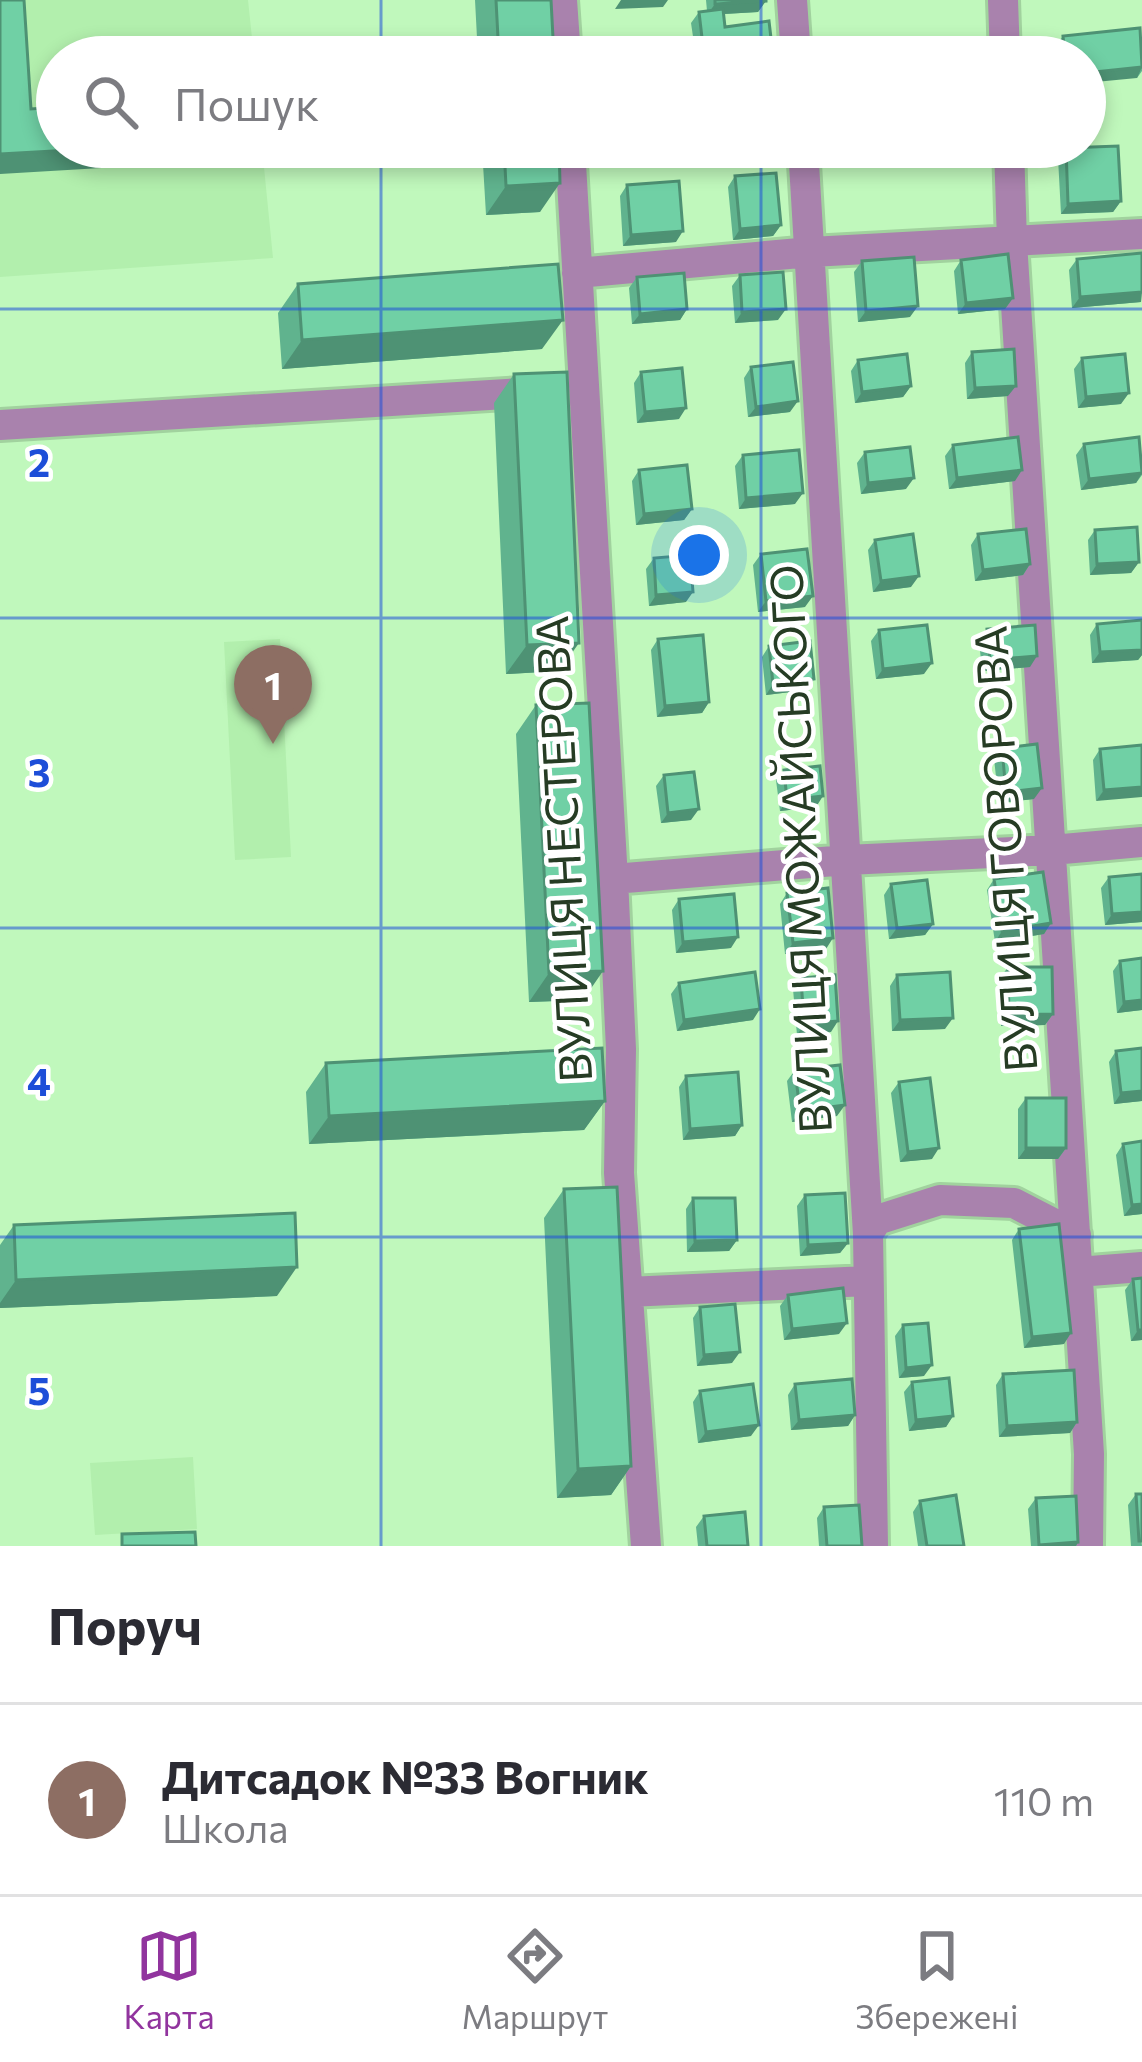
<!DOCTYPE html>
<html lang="uk">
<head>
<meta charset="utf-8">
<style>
  :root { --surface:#fff; --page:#f2f2f3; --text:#2b2b33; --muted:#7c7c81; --line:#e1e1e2; --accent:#91349e }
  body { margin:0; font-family:Commissioner,sans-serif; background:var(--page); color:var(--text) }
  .you { position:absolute; left:699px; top:555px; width:42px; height:42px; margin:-30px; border:9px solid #fff; border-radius:50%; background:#1a73e8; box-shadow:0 0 0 18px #1a73e833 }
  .badge { display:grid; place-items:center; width:78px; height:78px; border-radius:50%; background:var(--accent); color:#fff; font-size:39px; font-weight:700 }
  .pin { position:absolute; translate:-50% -99px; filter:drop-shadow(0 3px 6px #0008) }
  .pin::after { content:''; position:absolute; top:63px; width:42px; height:36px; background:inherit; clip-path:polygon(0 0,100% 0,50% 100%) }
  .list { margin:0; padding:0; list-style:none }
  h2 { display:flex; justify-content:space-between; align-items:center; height:156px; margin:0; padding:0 48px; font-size:51px }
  h2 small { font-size:39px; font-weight:400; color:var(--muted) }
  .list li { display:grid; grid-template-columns:78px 1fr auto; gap:36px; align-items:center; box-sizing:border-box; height:192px; padding:0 48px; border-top:3px solid var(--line) }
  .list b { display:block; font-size:45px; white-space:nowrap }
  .list p { margin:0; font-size:39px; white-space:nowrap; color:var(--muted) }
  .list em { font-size:39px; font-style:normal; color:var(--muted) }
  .icon { flex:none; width:66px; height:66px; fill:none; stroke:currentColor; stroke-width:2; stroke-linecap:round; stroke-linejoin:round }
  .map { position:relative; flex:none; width:1142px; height:1546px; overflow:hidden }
  .search { position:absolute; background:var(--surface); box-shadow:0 6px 18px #0003; left:36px; right:36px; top:36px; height:132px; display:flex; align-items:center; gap:30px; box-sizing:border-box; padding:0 42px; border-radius:66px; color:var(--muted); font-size:45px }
  .sheet { height:348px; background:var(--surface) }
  nav { display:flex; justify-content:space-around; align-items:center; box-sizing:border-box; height:168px; border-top:3px solid var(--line); background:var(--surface); font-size:33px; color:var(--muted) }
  nav a { display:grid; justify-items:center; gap:6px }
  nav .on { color:var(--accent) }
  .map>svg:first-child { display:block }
</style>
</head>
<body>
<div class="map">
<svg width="1142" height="1546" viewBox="0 0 1142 1546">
  <rect width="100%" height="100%" fill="#c0f8bc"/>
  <path fill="#b2efad" d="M0,0H248L254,57H57V147H262L273,258L0,277Z
    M280,639L291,857L235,860L224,642Z
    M193,1457L197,1529L95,1535L90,1463Z"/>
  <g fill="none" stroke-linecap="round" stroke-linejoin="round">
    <defs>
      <path id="minor" d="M562,0L566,57
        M792,0L796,57
        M1003,0L1005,57
        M570,147L613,879L621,1049L619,1173L646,1546
        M803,147L868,1234L873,1546
        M1009,147L1012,242L1089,1454L1088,1546
        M577,273L811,252L1142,234
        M0,425L539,392
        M613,879L847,860L1052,850L1142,842
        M868,1234L877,1220L940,1200L1014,1203L1076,1235
        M1078,1272L1142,1267
        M628,1292L868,1281"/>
    </defs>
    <use href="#minor" stroke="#a1d29e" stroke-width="36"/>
    <use href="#minor" stroke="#a982ad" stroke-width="30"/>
  </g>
  <path fill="#60b38e" d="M475,0H551L554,57H478Z
    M706,0H766L758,12L723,14L725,27L772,47L767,55L771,57H696L691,23L699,12L707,11Z
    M1063,36L1142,43V71L1137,78L1085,57H1056L1055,47Z
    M482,147H559L540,212L486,215Z
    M1066,148L1121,201L1113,212L1061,214L1058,158Z
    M735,176L781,225L773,236L733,240L728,187Z
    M627,185L676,242L623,246L620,196Z
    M1142,253L1141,302L1072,308L1069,270L1077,259Z
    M961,260L1013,298L1005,309L958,314L954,271Z
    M862,261L910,317L858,322L854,272Z
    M740,275L778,320L735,323L732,286Z
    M637,277L687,309L680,320L632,324L629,288Z
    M298,284L542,349L282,369L278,313Z
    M972,352L1008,396L967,399L965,363Z
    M1082,358L1121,404L1078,408L1074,369Z
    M858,360L911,386L903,397L855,403L851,371Z
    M751,367L790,412L748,417L744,378Z
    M641,372L679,419L637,423L634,383Z
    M514,374L559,671L506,674L494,403Z
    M1084,444L1142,457V475L1136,483L1081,490L1076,455Z
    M953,445L1015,481L949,489L945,456Z
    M865,452L906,489L861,494L857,463Z
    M743,455L795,504L739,509L735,466Z
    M639,470L692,509L684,520L636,525L632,481Z
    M1095,530L1139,562L1131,573L1090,575L1088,540Z
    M978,534L1030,564L1023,575L975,581L971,545Z
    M875,540L911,587L873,592L868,550Z
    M761,554L805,607L758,612L753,565Z
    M654,558L686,602L649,606L646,569Z
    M1142,620V655L1138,660L1092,663L1090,635L1097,624Z
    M987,629L1030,667L982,671L979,640Z
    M879,630L924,674L876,679L871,641Z
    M658,639L709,702L702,713L657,717L651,650Z
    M769,646L807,690L766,695L762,657Z
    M536,705L583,1000L529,1002L516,734Z
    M1142,745L1096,801L1093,760L1100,749Z
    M1002,748L1034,799L999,803L994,759Z
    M784,770L816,807L780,811L776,780Z
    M664,775L691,820L661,823L656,786Z
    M1142,874V922L1105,925L1101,888L1109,877Z
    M994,879L1051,923L1044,934L995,942L987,890Z
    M891,884L933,924L925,935L889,939L884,895Z
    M787,893L826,949L785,954L780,904Z
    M679,899L731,948L676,953L672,910Z
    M1120,961L1142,1010L1117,1013L1113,971Z
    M1008,967L1053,1014L1045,1025L1001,1026L1000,978Z
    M897,975L945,1029L892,1031L890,986Z
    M801,978L831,1032L797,1035L793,989Z
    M679,983L753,1020L677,1031L671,994Z
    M1116,1051L1142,1101L1114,1104L1109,1062Z
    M326,1063L605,1101L584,1130L309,1144L306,1092Z
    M795,1070L837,1116L792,1122L787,1081Z
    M686,1076L742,1125L735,1136L683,1140L679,1087Z
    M899,1082L932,1159L900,1162L891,1093Z
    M1026,1098L1066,1148L1058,1159H1018V1109Z
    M1142,1141V1214L1124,1216L1116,1155L1123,1144Z
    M564,1189L631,1466L611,1495L557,1498L544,1218Z
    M805,1195L848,1243L840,1253L800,1256L797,1206Z
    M693,1198L737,1240L729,1251L687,1252L686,1209Z
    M14,1225L277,1296L0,1308V1245Z
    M1019,1229L1064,1344L1024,1348L1012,1240Z
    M1142,1278V1340L1131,1341L1125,1290L1133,1279Z
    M788,1295L839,1334L784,1340L780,1306Z
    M700,1307L732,1363L697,1366L693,1318Z
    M903,1325L924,1376L899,1378L895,1336Z
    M1003,1374L1077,1422L1070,1433L999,1437L996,1385Z
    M912,1382L953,1416L946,1427L909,1431L904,1392Z
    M795,1384L855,1415L848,1426L791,1430L788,1395Z
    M700,1391L751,1436L698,1443L693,1402Z
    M1136,1494L1142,1546H1131L1128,1505Z
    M1036,1498L1078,1542L1076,1546H1031L1028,1509Z
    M920,1501L964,1546H918L913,1512Z
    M824,1507L862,1546H819L817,1518Z
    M704,1516L748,1546H698L696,1527Z"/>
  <path fill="#4e9274" d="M621,0H668L663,7L615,9Z
    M766,1L758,12L707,15L715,4Z
    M772,47L766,57H703L704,55Z
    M1142,67L1137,78L1085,83V73Z
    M132,147L118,167L0,174V154Z
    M560,183L540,212L486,215L506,186Z
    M1121,201L1113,212L1061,214L1068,204Z
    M781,225L773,236L733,240L740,229Z
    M683,231L676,242L623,246L631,235Z
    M1142,292L1141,302L1072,308L1080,297Z
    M1013,298L1005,309L958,314L966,303Z
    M918,306L910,317L858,322L866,311Z
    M687,309L680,320L632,324L640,314Z
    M786,309L778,320L735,323L742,312Z
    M563,320L542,349L282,369L302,340Z
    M911,386L903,397L855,403L862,392Z
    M1016,386L1008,396L967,399L975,388Z
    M1129,393L1121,404L1078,408L1086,397Z
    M798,401L790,412L748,417L756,407Z
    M686,408L679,419L637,423L645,412Z
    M1022,470L1015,481L949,489L957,478Z
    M1142,473L1136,483L1081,490L1089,479Z
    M914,478L906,489L861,494L868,483Z
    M803,493L795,504L739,509L746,498Z
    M692,509L684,520L636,525L644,514Z
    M1139,562L1131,573L1090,575L1097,564Z
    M1030,564L1023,575L975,581L983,570Z
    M919,576L911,587L873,592L881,581Z
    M693,592L686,602L649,606L656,595Z
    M813,596L805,607L758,612L766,601Z
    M579,643L559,671L506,674L527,645Z
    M1142,650V655L1138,660L1092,663L1100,652Z
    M1037,656L1030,667L982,671L990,660Z
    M932,663L924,674L876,679L883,669Z
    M814,679L807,690L766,695L773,684Z
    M709,702L702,713L657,717L665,706Z
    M1142,787V797L1096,801L1104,790Z
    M1042,788L1034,799L999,803L1006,792Z
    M823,796L816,807L780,811L787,800Z
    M699,809L691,820L661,823L668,813Z
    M1142,912V922L1105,925L1112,914Z
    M1051,923L1044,934L995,942L1002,931Z
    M933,924L925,935L889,939L897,928Z
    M738,937L731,948L676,953L683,942Z
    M833,938L826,949L785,954L793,943Z
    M603,971L583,1000L529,1002L549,973Z
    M1142,1000V1010L1117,1013L1124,1002Z
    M760,1009L753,1020L677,1031L684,1020Z
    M1053,1014L1045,1025L1001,1026L1009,1015Z
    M953,1018L945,1029L892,1031L900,1020Z
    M838,1021L831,1032L797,1035L804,1024Z
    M1142,1091V1101L1114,1104L1121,1093Z
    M605,1101L584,1130L309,1144L329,1116Z
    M845,1105L837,1116L792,1122L800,1111Z
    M742,1125L735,1136L683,1140L690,1129Z
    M939,1148L932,1159L900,1162L908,1152Z
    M1026,1148H1066L1058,1159H1018Z
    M1142,1204V1214L1124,1216L1132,1205Z
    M737,1240L729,1251L687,1252L695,1241Z
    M848,1243L840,1253L800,1256L808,1245Z
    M297,1267L277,1296L0,1308V1303L16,1280Z
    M847,1323L839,1334L784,1340L792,1329Z
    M1138,1330H1142V1340L1131,1341Z
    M1071,1333L1064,1344L1024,1348L1032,1337Z
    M740,1352L732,1363L697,1366L704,1355Z
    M932,1365L924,1376L899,1378L906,1368Z
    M855,1415L848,1426L791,1430L799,1420Z
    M953,1416L946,1427L909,1431L916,1420Z
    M1077,1422L1070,1433L999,1437L1007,1426Z
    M759,1425L751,1436L698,1443L706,1432Z
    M631,1466L611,1495L557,1498L578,1469Z
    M1078,1542L1076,1546H1038L1039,1545Z"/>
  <path fill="#70d0a5" stroke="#4e9274" stroke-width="3" d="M0,0H24L31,109L57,107V147H125L0,154Z
    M496,0H551L554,57H499Z
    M715,0H766V1L715,4Z
    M723,9L725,27L769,21L772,47L704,55L699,12Z
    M1140,28L1142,67L1085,73V57H1065L1063,36Z
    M667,50L668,57H621V55Z
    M993,52V57H962Z
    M1118,146L1121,201L1068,204L1066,148Z
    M504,147H559L560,183L506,186Z
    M776,173L781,225L740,229L735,176Z
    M679,181L683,231L631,235L627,185Z
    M1142,253V292L1080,297L1077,259Z
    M1008,254L1013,298L966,303L961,260Z
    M914,257L918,306L866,311L862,261Z
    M558,264L563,320L302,340L298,284Z
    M783,272L786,309L742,312L740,275Z
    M684,273L687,309L640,314L637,277Z
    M1014,349L1016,386L975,388L972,352Z
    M907,354L911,386L862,392L858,360Z
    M1125,354L1129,393L1086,397L1082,358Z
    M793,362L798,401L756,407L751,367Z
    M682,368L686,408L645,412L641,372Z
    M567,372L579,643L527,645L514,374Z
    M1018,437L1022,470L957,478L953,445Z
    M1139,437L1142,473L1089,479L1084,444Z
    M910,447L914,478L868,483L865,452Z
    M799,450L803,493L746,498L743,455Z
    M687,465L692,509L644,514L639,470Z
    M1137,527L1139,562L1097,564L1095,530Z
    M1026,529L1030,564L983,570L978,534Z
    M913,534L919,576L881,581L875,540Z
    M807,549L813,596L766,601L761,554Z
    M690,555L693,592L656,595L654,558Z
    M1142,620V650L1100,652L1097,624Z
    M927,625L932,663L883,669L879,630Z
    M1035,625L1037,656L990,660L987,629Z
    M703,635L709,702L665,706L658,639Z
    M810,641L814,679L773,684L769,646Z
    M589,703L603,971L549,973L536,705Z
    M1037,744L1042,788L1006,792L1002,748Z
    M1142,745V787L1104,790L1100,749Z
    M820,766L823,796L787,800L784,770Z
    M694,772L699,809L668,813L664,775Z
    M1043,872L1051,923L1002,931L994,879Z
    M1142,874V912L1112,914L1109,877Z
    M927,880L933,924L897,928L891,884Z
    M828,888L833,938L793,943L787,893Z
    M734,894L738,937L683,942L679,899Z
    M1142,958V1000L1124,1002L1120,961Z
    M1008,967H1052L1053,1014L1009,1015Z
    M755,972L760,1009L684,1020L679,983Z
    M950,972L953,1018L900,1020L897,975Z
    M835,975L838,1021L804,1024L801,978Z
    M602,1048L605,1101L329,1116L326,1063Z
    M1142,1048V1091L1121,1093L1116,1051Z
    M840,1065L845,1105L800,1111L795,1070Z
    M738,1072L742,1125L690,1129L686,1076Z
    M930,1078L939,1148L908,1152L899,1082Z
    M1026,1098H1066V1148H1026Z
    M1142,1141V1204L1132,1205L1123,1144Z
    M617,1187L631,1466L578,1469L564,1189Z
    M845,1193L848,1243L808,1245L805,1195Z
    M693,1198H735L737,1240L695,1241Z
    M295,1213L297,1267L16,1280L14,1225Z
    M1059,1224L1071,1333L1032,1337L1019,1229Z
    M1142,1278V1330H1138L1133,1279Z
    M843,1288L847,1323L792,1329L788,1295Z
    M735,1304L740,1352L704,1355L700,1307Z
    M928,1323L932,1365L906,1368L903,1325Z
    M1074,1370L1077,1422L1007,1426L1003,1374Z
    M949,1378L953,1416L916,1420L912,1382Z
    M852,1379L855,1415L799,1420L795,1384Z
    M753,1384L759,1425L706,1432L700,1391Z
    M1136,1494H1142V1541H1139Z
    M956,1495L964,1546H927L920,1501Z
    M1076,1496L1078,1542L1039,1545L1036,1498Z
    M859,1505L862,1546H827L824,1507Z
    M745,1512L748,1546H707L704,1516Z
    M195,1532L196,1546H122V1534Z"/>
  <path fill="none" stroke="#1d4ed8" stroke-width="3" stroke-opacity="0.55" d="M381,0V57M761,0V57M381,147V1546M761,147V1546M0,309H1142M0,618H1142M0,928H1142M0,1237H1142"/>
  <g text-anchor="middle" stroke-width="9" stroke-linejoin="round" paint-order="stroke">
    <g font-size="45" fill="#263c24" stroke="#fff">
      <text transform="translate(564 849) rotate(-93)" y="16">ВУЛИЦЯ НЕСТЕРОВА</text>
      <text transform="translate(801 849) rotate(-93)" y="16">ВУЛИЦЯ МОЖАЙСЬКОГО</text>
      <text transform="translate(1006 849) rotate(-94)" y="16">ВУЛИЦЯ ГОВОРОВА</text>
    </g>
  </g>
  <g font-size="39" text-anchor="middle" font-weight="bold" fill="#1d4ed8" stroke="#fff" stroke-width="9" stroke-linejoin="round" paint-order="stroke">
    <text x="39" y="477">2</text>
    <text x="39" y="787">3</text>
    <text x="39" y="1096">4</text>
    <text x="39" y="1405">5</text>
  </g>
</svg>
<div class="you"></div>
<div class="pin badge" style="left:273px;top:744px;background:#8d6e63">1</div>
<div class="search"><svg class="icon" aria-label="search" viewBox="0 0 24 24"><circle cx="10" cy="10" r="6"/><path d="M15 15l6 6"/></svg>Пошук</div>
</div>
<section class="sheet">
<h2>Поруч<small></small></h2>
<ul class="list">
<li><span class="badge" style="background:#8d6e63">1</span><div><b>Дитсадок №33 Вогник</b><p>Школа</p></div><em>110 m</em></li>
</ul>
</section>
<nav>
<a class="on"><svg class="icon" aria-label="map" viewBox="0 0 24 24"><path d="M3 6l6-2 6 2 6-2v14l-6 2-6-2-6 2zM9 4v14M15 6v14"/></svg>Карта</a>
<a><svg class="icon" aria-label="directions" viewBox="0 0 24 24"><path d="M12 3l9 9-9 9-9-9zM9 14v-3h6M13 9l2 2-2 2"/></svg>Маршрут</a>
<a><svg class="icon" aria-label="saved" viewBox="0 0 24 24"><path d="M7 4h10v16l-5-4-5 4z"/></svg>Збережені</a>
</nav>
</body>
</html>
